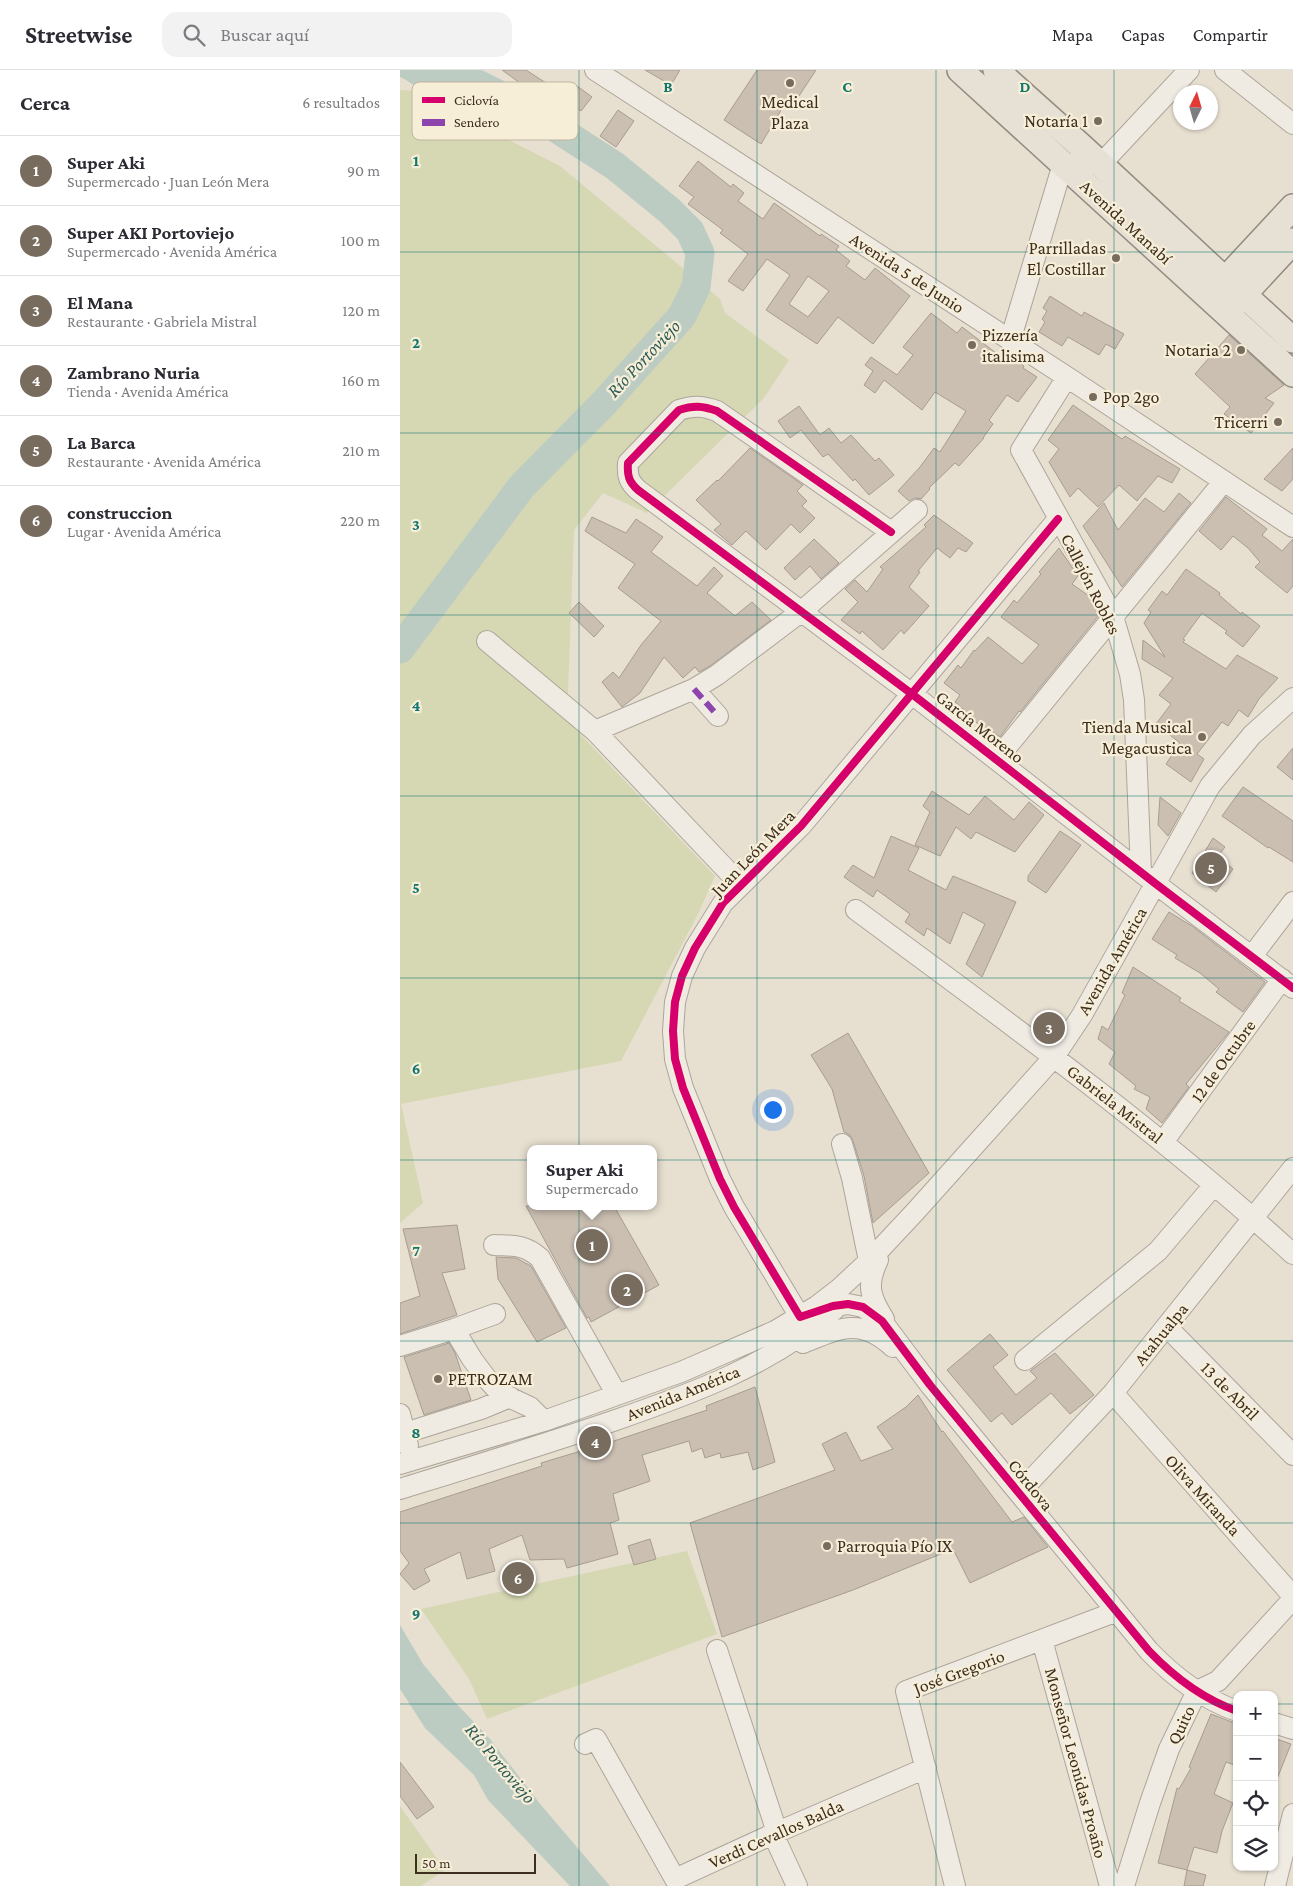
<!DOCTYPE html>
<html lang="es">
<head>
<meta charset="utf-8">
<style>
  :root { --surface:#fff; --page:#f2f2f3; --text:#2b2b33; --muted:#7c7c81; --line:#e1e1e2; --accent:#786c5e }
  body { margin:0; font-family:"Crimson Pro",serif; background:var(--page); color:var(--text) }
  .controls { position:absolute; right:15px; bottom:15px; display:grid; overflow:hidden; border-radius:10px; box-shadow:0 1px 4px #0004 }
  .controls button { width:45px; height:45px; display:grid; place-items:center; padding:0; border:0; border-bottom:1px solid var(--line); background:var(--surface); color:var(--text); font:25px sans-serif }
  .compass { position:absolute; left:773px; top:15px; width:45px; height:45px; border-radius:50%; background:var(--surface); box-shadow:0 1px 4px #0004; rotate:5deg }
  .scale { position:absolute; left:15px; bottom:12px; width:121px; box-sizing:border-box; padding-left:5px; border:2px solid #3d2e20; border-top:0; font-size:14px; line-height:18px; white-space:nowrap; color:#3d2e20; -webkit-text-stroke:4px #f7eed8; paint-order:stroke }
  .you { position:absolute; left:372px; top:1039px; width:18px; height:18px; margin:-12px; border:4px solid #fff; border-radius:50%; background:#1a73e8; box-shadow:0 0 0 8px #1a73e833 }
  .badge { display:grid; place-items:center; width:32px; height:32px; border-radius:50%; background:var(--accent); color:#fff; font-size:16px; font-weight:700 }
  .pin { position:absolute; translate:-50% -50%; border:2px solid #fff; box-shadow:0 1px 5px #0006 }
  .popup { position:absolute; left:127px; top:1075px; width:130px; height:65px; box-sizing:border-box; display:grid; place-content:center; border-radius:10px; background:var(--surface); filter:drop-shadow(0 1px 4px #0005); font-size:16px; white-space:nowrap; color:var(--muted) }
  .popup b { font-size:19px; color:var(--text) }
  .popup::after { content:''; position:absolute; left:50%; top:100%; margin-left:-10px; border:10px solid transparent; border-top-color:var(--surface) }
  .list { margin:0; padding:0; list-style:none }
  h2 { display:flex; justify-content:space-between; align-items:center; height:65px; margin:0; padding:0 20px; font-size:21px }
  h2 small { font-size:16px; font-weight:400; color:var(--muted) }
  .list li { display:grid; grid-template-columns:32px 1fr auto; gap:15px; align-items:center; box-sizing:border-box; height:70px; padding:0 20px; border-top:1px solid var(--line) }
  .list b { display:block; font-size:19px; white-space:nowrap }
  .list p { margin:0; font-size:16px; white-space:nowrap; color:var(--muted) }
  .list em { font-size:16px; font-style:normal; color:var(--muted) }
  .icon { flex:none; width:28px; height:28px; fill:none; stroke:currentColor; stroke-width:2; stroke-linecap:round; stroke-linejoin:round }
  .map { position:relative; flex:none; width:893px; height:1816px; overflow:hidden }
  header { display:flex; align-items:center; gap:30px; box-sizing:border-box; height:70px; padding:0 25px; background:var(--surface); border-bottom:1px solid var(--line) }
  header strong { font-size:24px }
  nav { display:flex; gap:28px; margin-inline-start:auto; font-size:18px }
  .search { width:350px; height:45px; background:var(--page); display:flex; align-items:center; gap:12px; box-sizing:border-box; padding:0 18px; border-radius:15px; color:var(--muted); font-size:19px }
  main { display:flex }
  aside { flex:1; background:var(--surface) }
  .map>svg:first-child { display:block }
</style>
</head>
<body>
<header>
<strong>Streetwise</strong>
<div class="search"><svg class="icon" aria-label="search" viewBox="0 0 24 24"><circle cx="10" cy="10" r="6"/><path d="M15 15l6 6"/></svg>Buscar aquí</div>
<nav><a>Mapa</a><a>Capas</a><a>Compartir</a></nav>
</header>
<main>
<aside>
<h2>Cerca<small>6 resultados</small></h2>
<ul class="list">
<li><span class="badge">1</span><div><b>Super Aki</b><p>Supermercado · Juan León Mera</p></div><em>90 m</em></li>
<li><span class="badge">2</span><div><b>Super AKI Portoviejo</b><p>Supermercado · Avenida América</p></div><em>100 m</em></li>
<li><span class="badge">3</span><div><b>El Mana</b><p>Restaurante · Gabriela Mistral</p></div><em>120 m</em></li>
<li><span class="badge">4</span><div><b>Zambrano Nuria</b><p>Tienda · Avenida América</p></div><em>160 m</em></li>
<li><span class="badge">5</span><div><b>La Barca</b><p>Restaurante · Avenida América</p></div><em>210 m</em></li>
<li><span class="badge">6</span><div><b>construccion</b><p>Lugar · Avenida América</p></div><em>220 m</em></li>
</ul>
</aside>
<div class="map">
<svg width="893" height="1816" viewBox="0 0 893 1816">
  <rect width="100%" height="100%" fill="#e7e0d1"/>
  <path fill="#d6d7b3" d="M0,20L13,21L160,96L320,229L325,243L389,290L364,328L247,443L203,423L174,460L167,650L315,806L299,842L221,991L1,1034L23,1133L0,1153Z
    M287,1481L317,1564L87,1649L69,1609L21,1539Z
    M0,1736L45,1800L21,1816H0Z"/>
  <path fill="#bcccc2" d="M0,0H60L83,12L85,36L53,17C42,20 31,23 21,19C13,16 8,10 0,7Z
    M47,503L33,550L0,583V561L28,523Z
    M0,1555L23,1594L52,1629L90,1669L141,1735L210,1816H170L88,1730L74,1705L25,1658L0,1619Z"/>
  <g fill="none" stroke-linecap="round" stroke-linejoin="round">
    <path stroke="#bcccc2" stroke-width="29" d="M0,579L122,416L204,333L282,246L296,217L300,183L290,161L270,141L215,96L122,36L49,0"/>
  </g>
  <path fill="#cbbfb2" stroke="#a89c90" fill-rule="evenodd" d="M102,0H126L146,13L138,26Z
    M245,0H280L271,15Z
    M357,0H416L397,29L390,25L361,74L324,50Z
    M177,16L192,27L181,41L166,30Z
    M218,40L234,51L216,77L200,66Z
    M298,91L331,117L333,114L344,123L338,131L363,149L374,133L420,166L421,164L439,176L436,180L450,191L446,196L465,210L475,198L510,226L473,274L438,247L417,274L366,240L390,205L367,189L343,221L328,211L348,184L320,163L323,160L288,134L294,127L279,116ZM408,206L429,221L408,247L389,234Z
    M650,226L682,246L684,242L724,264L715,279L706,274L699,285L668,267L662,276L639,262L645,252L642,249L647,241L643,238Z
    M531,243L557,263L562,257L600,286V285L608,290L611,287L624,296L623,298L637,307L618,332L607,325L589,350L593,354L583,368H584L559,396L555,393L529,418L530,419L521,429L515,428L509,431L498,421L520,397L534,378L540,382L566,341L535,322L522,340L484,310L475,323L464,315L473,301L465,295L471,287L497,305L513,285L503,277Z
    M829,265L884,315L865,328L874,333L851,363L824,344L830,337L795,304Z
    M673,335L722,369L725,366L780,399L772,413L758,406L737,431L719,415L698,437L678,418L670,427L649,392L659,379L648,370Z
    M399,336L420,365L429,358L441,373L451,365L475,391L479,388L494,405L469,425L455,409L453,411L428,384L423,387L401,360L390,368L378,351Z
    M350,378L403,415L397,421L407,431L402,436L415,448L400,463L391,454L366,480L346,461L332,475L314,460L321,454L296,430L317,410L318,411Z
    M893,378V409L882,421L864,409Z
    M779,423L791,433L722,517L683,456L704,433L718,460L745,428L764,442Z
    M826,427L867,459L862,465L882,481L893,469V516L887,523L855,497L860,492L848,478L833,466L821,480L799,461Z
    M534,445L573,473L566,482L558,478L550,488L537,478L518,501L520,502L509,517L529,536L504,564L501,560L483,580L462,561L460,564L441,550L458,532L445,519L455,510L467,522L483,499L480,497L526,457L524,455Z
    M192,447L226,463L236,449L263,467L251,482L297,516L314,497L323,506L307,523L335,546L352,532L371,550L310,596L299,602L295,597L283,608L264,587L240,623L222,637L202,612L213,602L219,608L241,575L261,551L218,518L235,494L185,461Z
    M414,469L439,493L421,509L410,496L395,510L384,498Z
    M659,478L678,506L672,514L689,526L699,545L620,642L619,641L600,667L586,657L584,659L569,646L570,645L555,632L560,625L544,613L558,595L561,598L574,580L575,581L588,567L622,594L639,575L601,547L614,530L617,533L641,504L639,502Z
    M786,499L820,523L819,525L841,544L842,542L860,556L843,577L825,563L827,561L802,543L783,569L785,570L783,572L826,599L837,585L878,608L859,629L848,647L839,640L828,656L822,652L797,684L804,689L791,712L766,694L780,673L756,654L771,634L759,625L773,608L742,589L743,570L765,587L744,553L751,542L748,540L762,521L767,525Z
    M179,532L204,556L194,567L169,543Z
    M893,678V710L877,697Z
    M843,717L893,751V792L869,777L868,778L822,746Z
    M532,721L569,745L585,726L614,750L629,732L644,745L615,782L576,762L571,769L556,757L540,786L515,775L530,742L523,736Z
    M760,727L781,743L768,766L758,755Z
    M660,761L681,775L646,823L628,811V806Z
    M491,766L519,778L508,800L546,820L553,806L616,832L582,907L566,894L585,854L563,842L550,874L527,858L524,866L505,852L510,844L477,820L473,827L444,807L453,795L474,808Z
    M813,768L825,777L818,786L833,799L816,822L792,803Z
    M769,842L792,856L865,912L843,942L816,922L819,919L800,903L775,888L777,885L752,869Z
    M733,897L781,928L779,931L829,962L786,1014L789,1017L762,1053L746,1039L750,1027L734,1019L736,1016L709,994L715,982L698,969L702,956L708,960L725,925L722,923Z
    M448,963L529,1103L473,1153L464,1106L453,1071L450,1065L444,1062L432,1019L411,985Z
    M126,1136H214L259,1215L191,1252L189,1247L187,1248Z
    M57,1155L65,1199L42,1203L57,1245L0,1264V1233L20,1226L3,1159Z
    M96,1187L116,1188L131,1196L166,1258L137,1272L98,1209Z
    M590,1264L608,1285L593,1297L616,1325L637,1308L630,1301L655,1283L694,1325L670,1344L651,1323L612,1355L602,1343L591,1352L547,1300Z
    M49,1273L55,1283L71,1330L24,1345L4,1287Z
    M355,1317L375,1392L353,1400L348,1382L321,1388L320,1383L305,1388L302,1378L292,1382L289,1371L242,1385L250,1411L213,1424L219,1450L210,1453L218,1484L167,1498L164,1489L130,1490L122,1465L89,1479L95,1501L67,1509L60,1482L24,1499L30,1511L14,1520L0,1504L9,1493L0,1481V1442L142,1396L141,1393L214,1371L307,1340L306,1336Z
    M518,1325L542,1362L543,1361L612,1452L624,1447L648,1477L570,1513L553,1479L453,1520L322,1567L290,1453L435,1400L422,1374L446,1362L461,1391L493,1379L477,1357L506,1337Z
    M250,1469L256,1489L234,1495L228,1476Z
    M811,1644L837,1654V1696L826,1692L814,1724L833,1733L822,1761L817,1783L794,1777L787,1800L758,1793L777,1718L779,1719L791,1698L789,1697Z
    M874,1668L891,1674L875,1714L874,1713Z
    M0,1692L34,1737L17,1749L0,1726Z
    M787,1800L806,1805L803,1816H784Z"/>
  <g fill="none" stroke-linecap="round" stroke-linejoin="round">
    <defs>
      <path id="minor" d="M195,0L667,307L893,457
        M825,0L893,54
        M610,271L663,94H701L789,0
        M667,307L621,380L713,546L730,604L734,630L741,802
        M658,449L401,756L323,833L295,878L282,906L275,932L273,961L275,989L283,1018L320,1109L334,1137L400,1247L433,1236L448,1234L463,1237L482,1251L530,1315L749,1581C774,1607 803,1629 837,1641
        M491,462L317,341C303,336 294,335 279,340L228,393C227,406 229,412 238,420L512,624L756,814L893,918
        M87,571L195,661L294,619L317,605L402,541L517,440
        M294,619L318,646
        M195,661L340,814
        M597,689L824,411
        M456,840C605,950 756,1059 893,1184
        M852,886L893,832
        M763,1072L882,909
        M442,1074L452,1108L469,1191
        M94,1175C114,1176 124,1174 140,1188L217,1325
        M478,1190C466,1215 470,1227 484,1249
        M767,1257L893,1385
        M54,1259L72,1289L87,1309L100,1323L130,1337L144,1351
        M403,1273C440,1258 460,1247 493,1277
        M0,1276L54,1259L95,1244
        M625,1290L758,1181L814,1115
        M713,1323L893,1526
        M0,1344L8,1376
        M5,1363L81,1339L110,1327
        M0,1394L144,1351L281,1302L375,1261L417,1236L439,1219L469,1191L514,1143L654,987L682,945L810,716L852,665L893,628
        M0,1419C71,1397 143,1375 213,1351C291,1324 372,1295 435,1239
        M619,1423L713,1323L893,1098
        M642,1570L710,1816
        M317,1580L377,1762L373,1764L397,1816
        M874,1653L893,1659
        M185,1674L196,1669L275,1809L373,1764L526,1698
        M555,1816L506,1621L715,1542
        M724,1816L750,1733L769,1679L797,1621L818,1611L893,1529
        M875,1816L893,1744"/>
      <path id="major" d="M560,0L893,304
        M596,0L683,78L825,210L843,224L893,270
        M813,223L893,137
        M832,237L893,171"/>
    </defs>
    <use href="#minor" stroke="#ada599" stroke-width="22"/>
    <use href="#major" stroke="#928b80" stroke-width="28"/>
    <use href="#minor" stroke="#efebe3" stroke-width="20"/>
    <use href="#major" stroke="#e6e1d4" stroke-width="25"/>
    <path stroke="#8e44ad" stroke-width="6" stroke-dasharray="12 6" stroke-linecap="butt" d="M294,619L318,646"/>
    <defs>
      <path id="cycleway" d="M658,449L401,756L323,833L295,878L282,906L275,932L273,961L275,989L283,1018L320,1109L334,1137L400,1247L433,1236L448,1234L463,1237L482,1251L530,1315L749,1581C774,1607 803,1629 837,1641
        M491,462L317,341C303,336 294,335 279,340L228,393C227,406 229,412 238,420L512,624L756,814L893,918"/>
    </defs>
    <use href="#cycleway" stroke="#f7eed8" stroke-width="11"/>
    <use href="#cycleway" stroke="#d6006c" stroke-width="8"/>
  </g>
  <path fill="none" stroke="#0f766e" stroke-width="1" stroke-opacity="0.55" d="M179,0V1816M357,0V1816M536,0V1816M714,0V1816M0,182H893M0,363H893M0,545H893M0,726H893M0,908H893M0,1090H893M0,1271H893M0,1453H893M0,1634H837M874,1634H893"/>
  <g fill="#786c5e" stroke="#f7eed8" stroke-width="2">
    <circle cx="390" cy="13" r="5"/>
    <circle cx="698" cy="51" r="5"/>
    <circle cx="716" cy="188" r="5"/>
    <circle cx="572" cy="275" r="5"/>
    <circle cx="841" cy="280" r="5"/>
    <circle cx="693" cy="327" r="5"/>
    <circle cx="878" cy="352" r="5"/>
    <circle cx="802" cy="667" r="5"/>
    <circle cx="38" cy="1309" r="5"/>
    <circle cx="427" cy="1476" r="5"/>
  </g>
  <g text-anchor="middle" stroke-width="4.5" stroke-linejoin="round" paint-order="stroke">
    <g font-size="18" fill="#3d2e20" stroke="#f7eed8" text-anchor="end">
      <text x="390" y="38" text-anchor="middle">Medical<tspan x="390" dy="21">Plaza</tspan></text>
      <text x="688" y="57">Notaría 1</text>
      <text x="706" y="184">Parrilladas<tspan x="706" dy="21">El Costillar</tspan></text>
      <text x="582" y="271" text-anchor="start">Pizzería<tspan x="582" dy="21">italisima</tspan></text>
      <text x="831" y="286">Notaria 2</text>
      <text x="703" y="333" text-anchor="start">Pop 2go</text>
      <text x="868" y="358">Tricerri</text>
      <text x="792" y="663">Tienda Musical<tspan x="792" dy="21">Megacustica</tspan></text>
      <text x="48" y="1315" text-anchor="start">PETROZAM</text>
      <text x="437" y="1482" text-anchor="start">Parroquia Pío IX</text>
    </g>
    <g font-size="18" fill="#3d2e20" stroke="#f7eed8">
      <text transform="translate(726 152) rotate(42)" y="6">Avenida Manabí</text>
      <text transform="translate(507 203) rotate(33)" y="6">Avenida 5 de Junio</text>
      <text transform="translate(691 514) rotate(63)" y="6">Callejón Robles</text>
      <text transform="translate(580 657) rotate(38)" y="6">García Moreno</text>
      <text transform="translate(353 783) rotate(-46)" y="6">Juan León Mera</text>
      <text transform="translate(712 891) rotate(-60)" y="6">Avenida América</text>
      <text transform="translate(823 991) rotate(-54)" y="6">12 de Octubre</text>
      <text transform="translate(715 1034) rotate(38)" y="6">Gabriela Mistral</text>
      <text transform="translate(761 1264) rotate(-51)" y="6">Atahualpa</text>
      <text transform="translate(830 1321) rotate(45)" y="6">13 de Abril</text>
      <text transform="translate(283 1323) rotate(-22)" y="6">Avenida América</text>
      <text transform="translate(631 1415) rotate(51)" y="6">Córdova</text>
      <text transform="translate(803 1425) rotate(48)" y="6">Oliva Miranda</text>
      <text transform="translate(559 1602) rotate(-21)" y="6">José Gregorio</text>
      <text transform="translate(781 1655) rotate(-64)" y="6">Quito</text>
      <text transform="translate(676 1693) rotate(75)" y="6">Monseñor Leonidas Proaño</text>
      <text transform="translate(376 1764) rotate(-24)" y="6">Verdi Cevallos Balda</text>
    </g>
    <g font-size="19" font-style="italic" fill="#2f5d5a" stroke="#f7eed8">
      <text transform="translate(243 288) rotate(-47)" y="7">Río Portoviejo</text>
      <text transform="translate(101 1693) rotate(50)" y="7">Río Portoviejo</text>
    </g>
  </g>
  <rect x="12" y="12" width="166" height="58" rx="8" fill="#f7eed8" stroke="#bfb4a1" stroke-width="1"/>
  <rect x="22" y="27" width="23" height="6" fill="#d6006c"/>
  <rect x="22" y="49" width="23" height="7" fill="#8e44ad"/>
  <g font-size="14" fill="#3d2e20">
    <text x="54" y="35">Ciclovía</text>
    <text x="54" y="57">Sendero</text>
  </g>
  <g font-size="16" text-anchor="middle" font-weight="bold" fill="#0f766e" stroke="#f7eed8" stroke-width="4.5" stroke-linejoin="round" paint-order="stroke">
    <text x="268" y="22">B</text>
    <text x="447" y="22">C</text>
    <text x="625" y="22">D</text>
    <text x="16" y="96">1</text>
    <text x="16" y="278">2</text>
    <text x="16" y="460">3</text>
    <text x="16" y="641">4</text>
    <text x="16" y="823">5</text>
    <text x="16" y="1004">6</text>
    <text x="16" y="1186">7</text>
    <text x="16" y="1368">8</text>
    <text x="16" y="1549">9</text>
  </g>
</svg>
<div class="controls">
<button>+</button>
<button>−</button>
<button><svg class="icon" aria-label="locate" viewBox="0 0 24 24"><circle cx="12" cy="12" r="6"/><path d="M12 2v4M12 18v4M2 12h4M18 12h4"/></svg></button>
<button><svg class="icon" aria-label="layers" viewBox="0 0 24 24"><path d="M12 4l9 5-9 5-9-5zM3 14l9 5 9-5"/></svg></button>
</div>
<svg class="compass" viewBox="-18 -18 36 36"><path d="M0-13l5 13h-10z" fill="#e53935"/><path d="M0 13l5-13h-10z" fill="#7c7c81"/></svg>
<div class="scale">50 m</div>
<div class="you"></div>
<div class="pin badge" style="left:192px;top:1175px">1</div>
<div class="popup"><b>Super Aki</b>Supermercado</div>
<div class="pin badge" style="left:227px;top:1220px">2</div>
<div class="pin badge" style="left:649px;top:958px">3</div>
<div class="pin badge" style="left:195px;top:1372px">4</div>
<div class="pin badge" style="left:811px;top:798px">5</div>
<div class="pin badge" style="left:118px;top:1508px">6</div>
</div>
</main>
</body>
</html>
